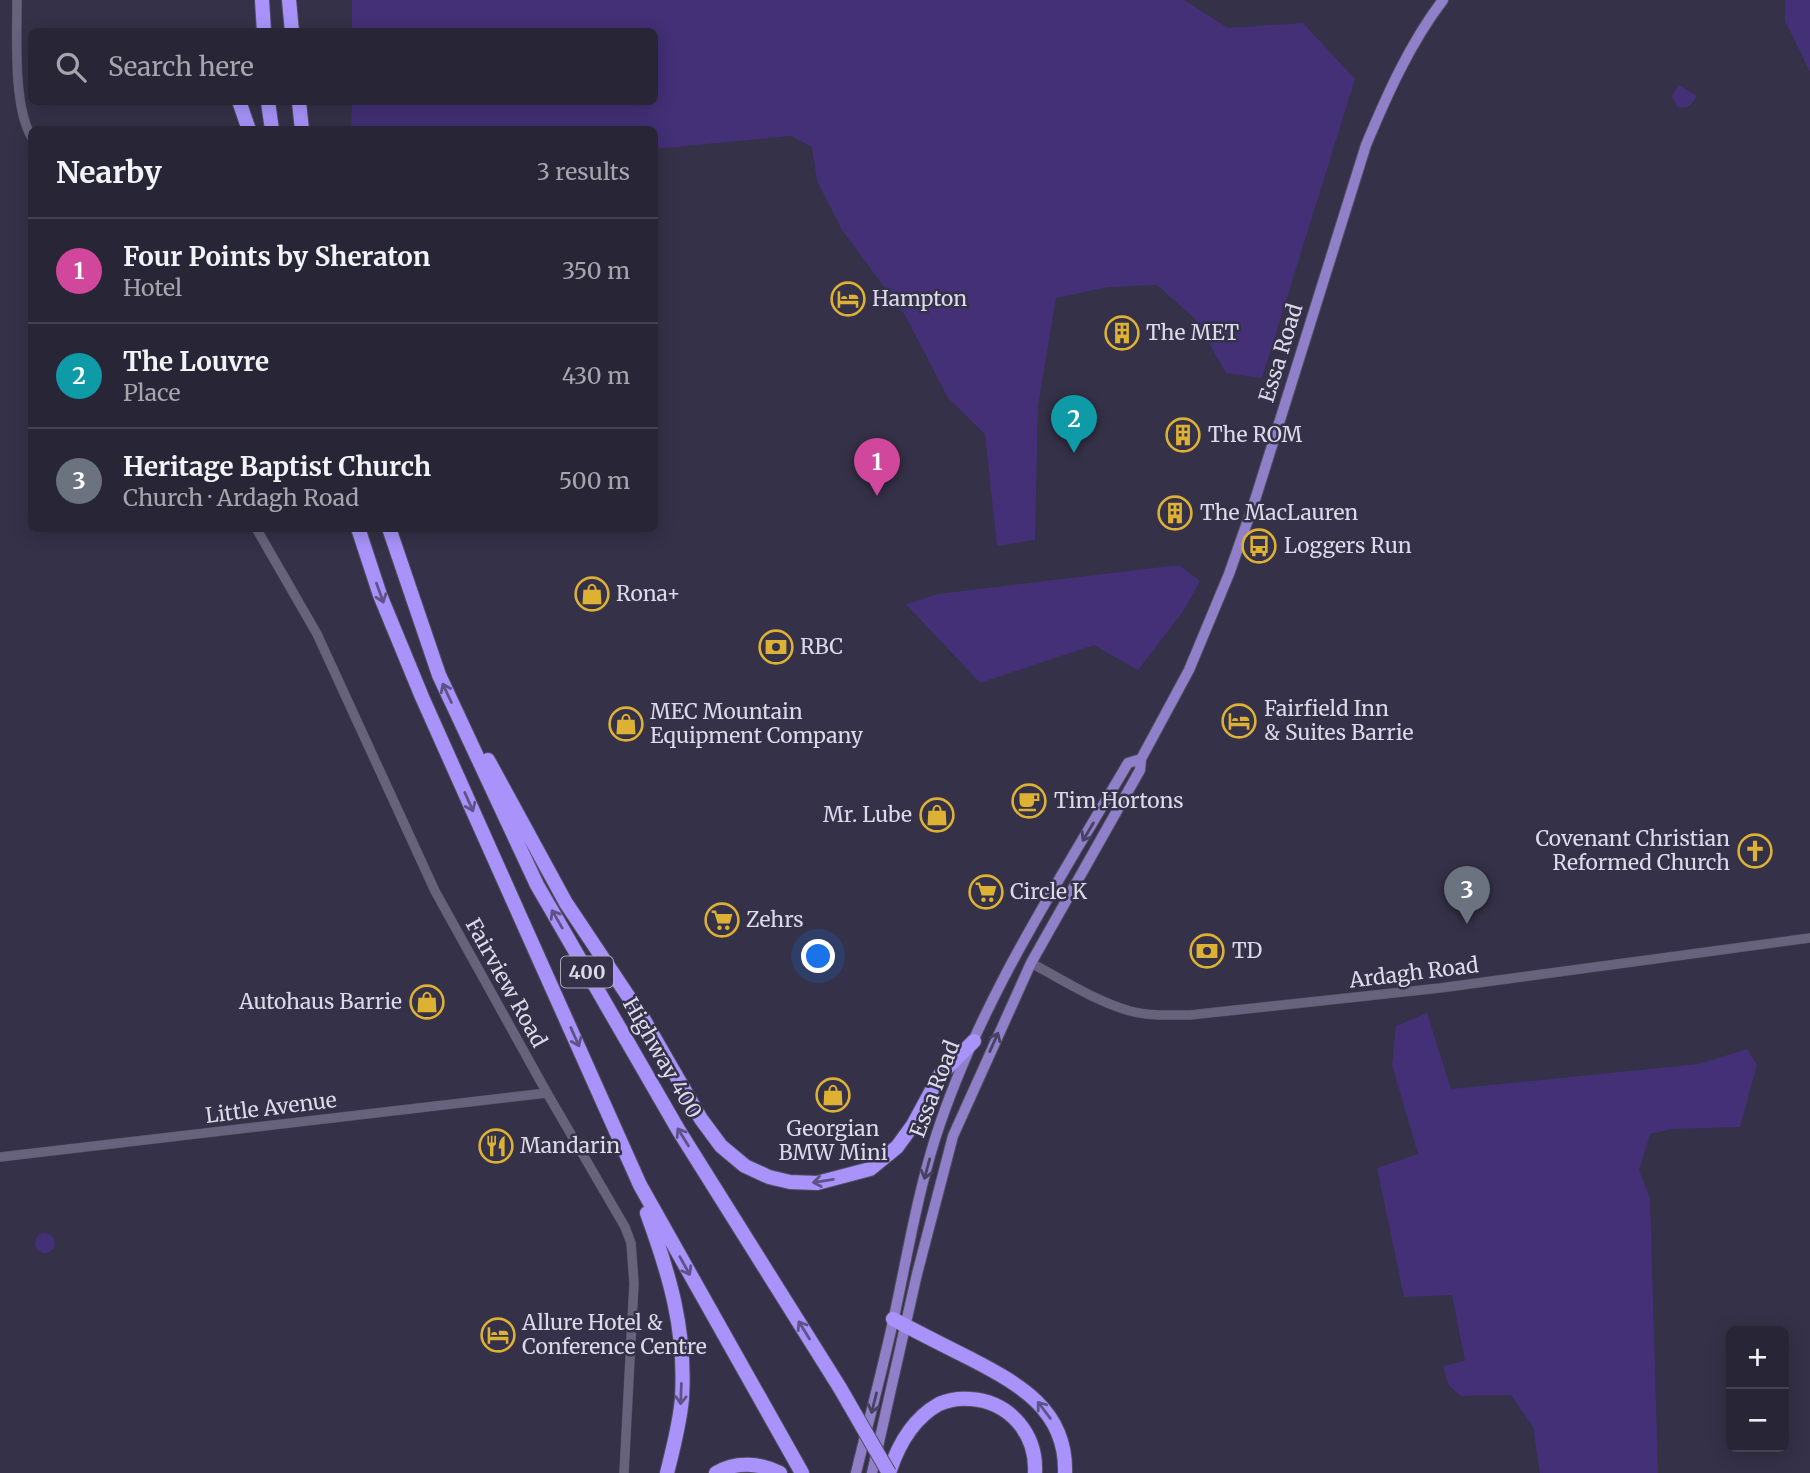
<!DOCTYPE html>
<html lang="en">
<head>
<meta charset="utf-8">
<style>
  :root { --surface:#282536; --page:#343142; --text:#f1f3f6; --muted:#a5a5ad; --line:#444251; --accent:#db2777 }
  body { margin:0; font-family:Merriweather,serif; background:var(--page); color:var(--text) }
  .controls { position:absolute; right:21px; bottom:21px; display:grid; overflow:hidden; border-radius:10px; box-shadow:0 4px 18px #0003 }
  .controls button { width:63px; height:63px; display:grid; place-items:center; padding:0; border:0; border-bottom:2px solid var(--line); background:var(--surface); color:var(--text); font:35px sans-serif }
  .you { position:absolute; left:819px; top:957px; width:24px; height:24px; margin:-18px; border:5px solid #fff; border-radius:50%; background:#1a73e8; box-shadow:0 0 0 10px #1a73e833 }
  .badge { display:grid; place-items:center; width:46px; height:46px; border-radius:50%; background:var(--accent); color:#fff; font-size:23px; font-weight:700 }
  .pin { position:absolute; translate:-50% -58px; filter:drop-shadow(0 2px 4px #0008) }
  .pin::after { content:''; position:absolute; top:37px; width:24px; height:21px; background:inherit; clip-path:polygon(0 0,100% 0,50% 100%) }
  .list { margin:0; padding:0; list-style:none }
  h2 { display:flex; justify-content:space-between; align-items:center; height:91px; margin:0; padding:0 28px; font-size:30px }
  h2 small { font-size:23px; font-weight:400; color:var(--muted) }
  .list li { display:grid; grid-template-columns:46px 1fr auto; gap:21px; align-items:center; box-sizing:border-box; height:105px; padding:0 28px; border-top:2px solid var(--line) }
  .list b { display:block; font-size:26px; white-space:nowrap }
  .list p { margin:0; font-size:23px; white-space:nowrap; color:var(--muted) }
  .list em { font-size:23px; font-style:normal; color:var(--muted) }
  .icon { flex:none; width:38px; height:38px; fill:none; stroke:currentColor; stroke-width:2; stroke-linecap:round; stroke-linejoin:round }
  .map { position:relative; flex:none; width:1810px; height:1473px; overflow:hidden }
  .search { position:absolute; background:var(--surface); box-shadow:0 4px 18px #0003; left:28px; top:28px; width:630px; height:77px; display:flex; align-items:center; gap:18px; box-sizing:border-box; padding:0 24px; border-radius:10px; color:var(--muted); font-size:26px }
  .panel { position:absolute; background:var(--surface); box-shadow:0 4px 18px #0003; left:28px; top:126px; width:630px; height:406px; border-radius:10px }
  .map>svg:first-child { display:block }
</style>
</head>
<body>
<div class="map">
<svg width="1810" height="1473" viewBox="0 0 1810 1473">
  <rect width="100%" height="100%" fill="#353148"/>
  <path fill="#433076" d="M352,0H1184L1228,28L1303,23L1355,79L1262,378L1226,373L1195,319L1157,285L1109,287L1056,298L1038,406L1035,540L997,546L985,434L948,398L905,315L842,230L817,181L812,147L791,136L655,149L654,130L351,129L352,102H654V32L352,31Z
    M1785,0H1810V72L1785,21Z
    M1679,85L1697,96C1691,105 1689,109 1677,107L1672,96Z
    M1179,565L1200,581L1184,610L1138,670L1094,645L980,683L906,604L938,594Z
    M1427,1013L1451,1089L1699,1064L1747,1049L1757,1065L1740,1127L1672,1129L1650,1134L1639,1170L1650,1199L1658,1473H1540L1533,1427L1511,1395L1461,1396L1449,1386L1443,1366L1465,1361L1452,1295L1404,1297L1377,1168L1418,1154L1392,1065L1396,1026Z
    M35 1243a10 10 0 1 1 20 0a10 10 0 1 1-20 0Z"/>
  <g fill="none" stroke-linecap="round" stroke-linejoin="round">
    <defs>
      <path id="tertiary" d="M17,0C17,37 13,107 32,138
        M256,528L317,634L435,891L547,1093L625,1227L631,1243L634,1283L624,1473
        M1031,963C1063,980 1095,1001 1130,1011C1149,1016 1169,1015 1190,1015L1440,988L1810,938
        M0,1157L547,1093"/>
      <path id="primary" d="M856,1473C870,1415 886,1357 898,1298C909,1245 919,1190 935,1139C978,1004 1057,884 1128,763L1141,759
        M872,1473L917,1274L953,1136L1031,963L1140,770L1141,759L1189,670L1229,574L1255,500L1366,145C1387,95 1410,43 1443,0"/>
      <path id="motorway" d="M262,0L264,32
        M289,0L292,32
        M268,102L272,130
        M299,102L302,130
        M240,104L249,130
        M358,528L380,595L422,697L640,1185L802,1473
        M389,528L439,675L537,885L679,1131L840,1388
        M488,760L566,903L644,1020L701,1119L721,1146L745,1166L769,1177L790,1182L817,1183L870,1169L897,1147L913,1125L940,1075L974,1041
        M647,1213C670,1276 686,1330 682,1398C680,1423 673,1449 667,1473
        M893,1319C919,1333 945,1346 971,1359C1019,1384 1067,1410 1065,1473
        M716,1473C736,1461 760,1463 780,1473
        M889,1473C898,1445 912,1419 939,1404C948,1400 961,1398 971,1399C1010,1402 1037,1434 1035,1473"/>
    </defs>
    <use href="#tertiary" stroke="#524f62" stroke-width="10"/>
    <use href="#primary" stroke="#524f62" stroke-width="12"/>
    <use href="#motorway" stroke="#524f62" stroke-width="16"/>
    <use href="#tertiary" stroke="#67637d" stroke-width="9"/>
    <use href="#primary" stroke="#8f80c9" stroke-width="10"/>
    <use href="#motorway" stroke="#a993fb" stroke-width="14"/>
    <defs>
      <path id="motorway-bridge" d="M840,1388L889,1473"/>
    </defs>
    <use href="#motorway-bridge" stroke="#524f62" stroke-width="16" stroke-linecap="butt"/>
    <use href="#motorway-bridge" stroke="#a993fb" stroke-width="14"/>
  </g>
  <defs><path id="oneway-shaft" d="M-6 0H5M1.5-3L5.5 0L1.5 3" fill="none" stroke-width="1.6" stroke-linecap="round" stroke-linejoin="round" transform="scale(1.75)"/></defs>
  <g stroke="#5e5387">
    <use href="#oneway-shaft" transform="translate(380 593) rotate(70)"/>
    <use href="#oneway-shaft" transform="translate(447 693) rotate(-115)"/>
    <use href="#oneway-shaft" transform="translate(469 802) rotate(66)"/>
    <use href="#oneway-shaft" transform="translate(557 919) rotate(-120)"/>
    <use href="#oneway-shaft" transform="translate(575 1037) rotate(66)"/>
    <use href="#oneway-shaft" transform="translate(683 1137) rotate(-122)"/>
    <use href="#oneway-shaft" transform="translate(823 1181) rotate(171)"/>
    <use href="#oneway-shaft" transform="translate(685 1266) rotate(61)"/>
    <use href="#oneway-shaft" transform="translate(804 1330) rotate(-122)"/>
    <use href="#oneway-shaft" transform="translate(681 1394) rotate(92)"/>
    <use href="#oneway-shaft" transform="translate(1044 1410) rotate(-127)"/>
  </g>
  <g stroke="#474162">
    <use href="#oneway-shaft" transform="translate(1088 832) rotate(121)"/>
    <use href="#oneway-shaft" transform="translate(994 1042) rotate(-66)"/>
    <use href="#oneway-shaft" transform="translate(927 1169) rotate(105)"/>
    <use href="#oneway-shaft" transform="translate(874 1403) rotate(104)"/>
  </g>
  <defs>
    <symbol id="hotel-ring" viewBox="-11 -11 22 22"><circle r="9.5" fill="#353148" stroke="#ddb133" stroke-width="1.5"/><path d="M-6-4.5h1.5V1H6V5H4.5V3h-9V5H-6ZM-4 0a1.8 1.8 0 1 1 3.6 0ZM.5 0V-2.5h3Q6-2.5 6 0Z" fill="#ddb133"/></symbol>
    <symbol id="building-ring" viewBox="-11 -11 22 22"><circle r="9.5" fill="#353148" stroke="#ddb133" stroke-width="1.5"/><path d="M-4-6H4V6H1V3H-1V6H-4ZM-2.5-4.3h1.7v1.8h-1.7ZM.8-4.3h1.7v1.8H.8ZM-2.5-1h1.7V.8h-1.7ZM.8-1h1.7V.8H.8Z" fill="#ddb133"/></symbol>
    <symbol id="bus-ring" viewBox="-11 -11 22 22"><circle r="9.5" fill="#353148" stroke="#ddb133" stroke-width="1.5"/><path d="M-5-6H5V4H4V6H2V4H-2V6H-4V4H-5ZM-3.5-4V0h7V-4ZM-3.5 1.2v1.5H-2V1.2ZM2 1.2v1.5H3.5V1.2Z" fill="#ddb133"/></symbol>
    <symbol id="shop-ring" viewBox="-11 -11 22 22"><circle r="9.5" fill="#353148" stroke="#ddb133" stroke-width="1.5"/><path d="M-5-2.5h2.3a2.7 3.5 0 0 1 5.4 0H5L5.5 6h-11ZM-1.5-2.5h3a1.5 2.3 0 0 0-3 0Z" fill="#ddb133"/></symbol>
    <symbol id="bank-ring" viewBox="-11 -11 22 22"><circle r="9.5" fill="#353148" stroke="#ddb133" stroke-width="1.5"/><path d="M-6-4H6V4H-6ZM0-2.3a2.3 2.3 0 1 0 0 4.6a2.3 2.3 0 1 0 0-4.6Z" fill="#ddb133"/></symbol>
    <symbol id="cafe-ring" viewBox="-11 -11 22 22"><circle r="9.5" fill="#353148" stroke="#ddb133" stroke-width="1.5"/><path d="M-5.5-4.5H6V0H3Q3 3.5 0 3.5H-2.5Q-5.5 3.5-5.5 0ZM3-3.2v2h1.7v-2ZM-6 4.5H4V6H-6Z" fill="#ddb133"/></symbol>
    <symbol id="church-ring" viewBox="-11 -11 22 22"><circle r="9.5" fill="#353148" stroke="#ddb133" stroke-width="1.5"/><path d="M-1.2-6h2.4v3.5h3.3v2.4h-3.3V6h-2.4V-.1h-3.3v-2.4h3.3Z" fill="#ddb133"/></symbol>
    <symbol id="supermarket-ring" viewBox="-11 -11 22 22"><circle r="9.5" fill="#353148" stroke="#ddb133" stroke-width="1.5"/><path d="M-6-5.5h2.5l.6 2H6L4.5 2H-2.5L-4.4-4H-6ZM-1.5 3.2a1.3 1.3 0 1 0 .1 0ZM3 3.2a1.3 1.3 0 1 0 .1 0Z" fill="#ddb133"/></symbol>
    <symbol id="restaurant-ring" viewBox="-11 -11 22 22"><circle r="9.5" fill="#353148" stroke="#ddb133" stroke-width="1.5"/><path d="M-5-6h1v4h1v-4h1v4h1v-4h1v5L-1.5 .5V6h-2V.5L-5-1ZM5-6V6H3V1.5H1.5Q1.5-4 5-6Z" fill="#ddb133"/></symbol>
  </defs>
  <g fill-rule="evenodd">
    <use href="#hotel-ring" x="829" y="280" width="38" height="38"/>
    <use href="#building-ring" x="1103" y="314" width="38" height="38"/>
    <use href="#building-ring" x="1164" y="416" width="38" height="38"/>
    <use href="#building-ring" x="1156" y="494" width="38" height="38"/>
    <use href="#bus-ring" x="1240" y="527" width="38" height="38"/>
    <use href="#shop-ring" x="573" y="575" width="38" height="38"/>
    <use href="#bank-ring" x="757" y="628" width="38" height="38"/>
    <use href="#hotel-ring" x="1220" y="702" width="38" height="38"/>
    <use href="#shop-ring" x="607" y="705" width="38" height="38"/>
    <use href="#cafe-ring" x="1010" y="782" width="38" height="38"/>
    <use href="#shop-ring" x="918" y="796" width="38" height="38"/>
    <use href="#church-ring" x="1736" y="832" width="38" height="38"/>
    <use href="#supermarket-ring" x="967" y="873" width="38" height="38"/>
    <use href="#supermarket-ring" x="703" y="901" width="38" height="38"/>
    <use href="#bank-ring" x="1188" y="932" width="38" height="38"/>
    <use href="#shop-ring" x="408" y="983" width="38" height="38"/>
    <use href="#shop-ring" x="814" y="1076" width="38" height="38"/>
    <use href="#restaurant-ring" x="477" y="1127" width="38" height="38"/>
    <use href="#hotel-ring" x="479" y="1316" width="38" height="38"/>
  </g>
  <g text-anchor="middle" stroke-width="5" stroke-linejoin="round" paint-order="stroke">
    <rect fill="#353148" stroke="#aaa7b9" stroke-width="2" x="561" y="956.5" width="52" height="31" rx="5"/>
    <g font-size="19" font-weight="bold" fill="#dcdae9">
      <text x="587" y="979">400</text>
    </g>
    <g font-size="21" fill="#dcdae9" stroke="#353148" text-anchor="start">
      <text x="872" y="306">Hampton</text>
      <text x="1146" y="340">The MET</text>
      <text x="1208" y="442">The ROM</text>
      <text x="1200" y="520">The MacLauren</text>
      <text x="1284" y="553">Loggers Run</text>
      <text x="616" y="601">Rona+</text>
      <text x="800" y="654">RBC</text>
      <text x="1264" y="716">Fairfield Inn<tspan x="1264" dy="24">&amp; Suites Barrie</tspan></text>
      <text x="650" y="719">MEC Mountain<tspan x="650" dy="24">Equipment Company</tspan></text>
      <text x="1054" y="808">Tim Hortons</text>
      <text x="912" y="822" text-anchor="end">Mr. Lube</text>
      <text x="1730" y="846" text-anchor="end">Covenant Christian<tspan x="1730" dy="24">Reformed Church</tspan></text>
      <text x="1010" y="899">Circle K</text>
      <text x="746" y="927">Zehrs</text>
      <text x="1232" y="958">TD</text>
      <text x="402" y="1009" text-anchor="end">Autohaus Barrie</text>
      <text x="833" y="1136" text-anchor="middle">Georgian<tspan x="833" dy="24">BMW Mini</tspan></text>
      <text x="520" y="1153">Mandarin</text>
      <text x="522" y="1330">Allure Hotel &amp;<tspan x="522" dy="24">Conference Centre</tspan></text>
    </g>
    <g font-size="21" fill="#dcdae9" stroke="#353148">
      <text transform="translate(1281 353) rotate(-73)" y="7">Essa Road</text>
      <text transform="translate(1414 973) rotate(-7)" y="7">Ardagh Road</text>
      <text transform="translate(506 983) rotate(61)" y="7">Fairview Road</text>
      <text transform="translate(662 1058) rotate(60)" y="7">Highway 400</text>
      <text transform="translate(935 1089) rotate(-69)" y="7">Essa Road</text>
      <text transform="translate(271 1108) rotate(-7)" y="7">Little Avenue</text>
    </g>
  </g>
</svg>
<div class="controls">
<button>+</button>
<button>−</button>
</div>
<div class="you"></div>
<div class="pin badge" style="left:877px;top:496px;background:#d1479c">1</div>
<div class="pin badge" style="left:1074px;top:453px;background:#0f9aa8">2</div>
<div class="pin badge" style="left:1467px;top:924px;background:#6b7280">3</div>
<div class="search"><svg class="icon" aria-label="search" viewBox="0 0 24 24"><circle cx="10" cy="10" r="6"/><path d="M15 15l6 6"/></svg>Search here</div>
<section class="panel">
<h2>Nearby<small>3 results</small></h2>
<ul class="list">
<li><span class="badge" style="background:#d1479c">1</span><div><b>Four Points by Sheraton</b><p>Hotel</p></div><em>350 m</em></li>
<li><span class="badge" style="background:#0f9aa8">2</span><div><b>The Louvre</b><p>Place</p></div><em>430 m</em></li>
<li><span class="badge" style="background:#6b7280">3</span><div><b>Heritage Baptist Church</b><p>Church · Ardagh Road</p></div><em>500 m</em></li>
</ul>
</section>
</div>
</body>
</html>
